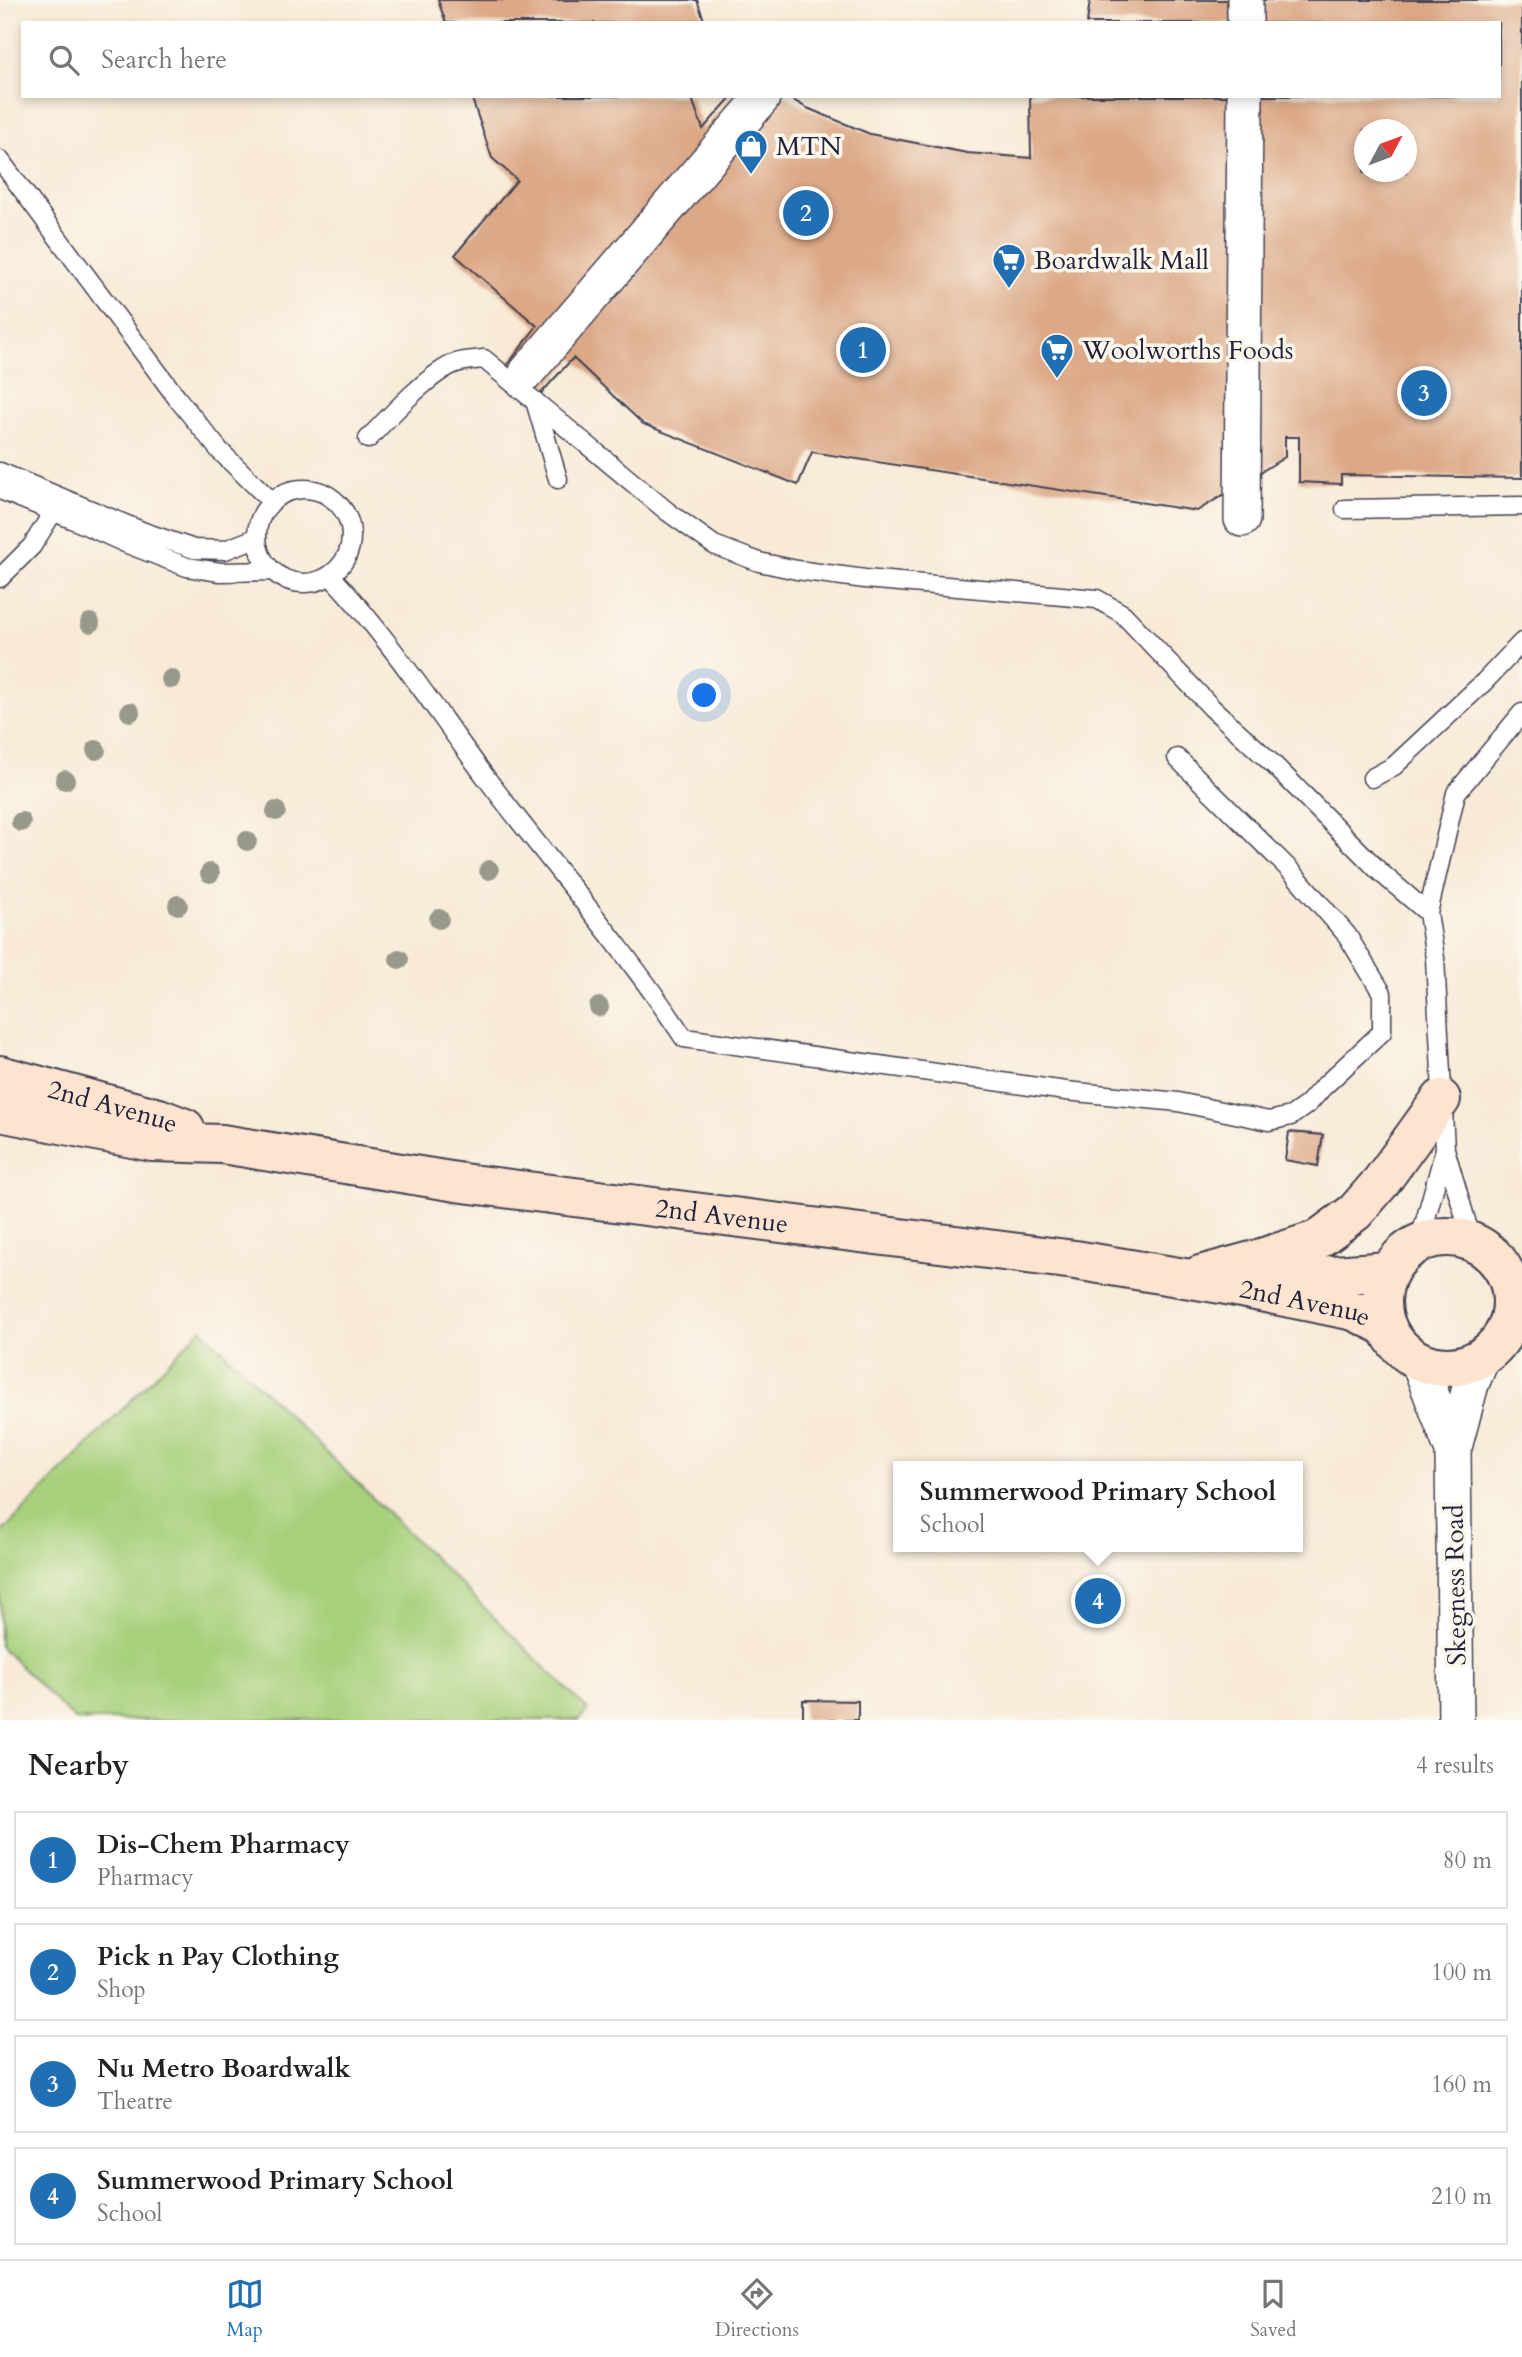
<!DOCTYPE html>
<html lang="en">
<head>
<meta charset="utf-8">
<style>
  :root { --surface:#fff; --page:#f6f6f6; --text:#222; --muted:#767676; --line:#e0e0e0; --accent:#1f6fb2 }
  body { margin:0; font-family:Cardo,serif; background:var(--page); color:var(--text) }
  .compass { position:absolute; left:1354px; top:119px; width:63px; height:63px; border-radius:50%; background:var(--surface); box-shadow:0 4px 10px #0003; rotate:49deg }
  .you { position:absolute; left:705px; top:696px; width:24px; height:24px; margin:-18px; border:5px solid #fff; border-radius:50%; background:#1a73e8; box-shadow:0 0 0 10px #1a73e833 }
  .badge { display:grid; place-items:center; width:46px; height:46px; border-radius:50%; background:var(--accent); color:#fff; font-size:23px; font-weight:700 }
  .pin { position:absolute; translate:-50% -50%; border:4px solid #fff; box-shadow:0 2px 7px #0006 }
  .popup { position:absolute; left:893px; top:1461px; width:410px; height:91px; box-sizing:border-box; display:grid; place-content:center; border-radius:0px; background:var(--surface); filter:drop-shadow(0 2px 5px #0005); font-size:23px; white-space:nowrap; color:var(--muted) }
  .popup b { font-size:26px; color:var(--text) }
  .popup::after { content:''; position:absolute; left:50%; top:100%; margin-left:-14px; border:14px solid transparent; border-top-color:var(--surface) }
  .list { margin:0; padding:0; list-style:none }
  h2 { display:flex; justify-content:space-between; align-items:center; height:91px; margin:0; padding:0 28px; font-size:30px }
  h2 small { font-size:23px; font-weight:400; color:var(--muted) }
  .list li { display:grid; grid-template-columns:46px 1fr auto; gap:21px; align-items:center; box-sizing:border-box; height:98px; margin:0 14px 14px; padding:0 14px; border:2px solid var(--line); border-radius:0px }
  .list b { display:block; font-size:26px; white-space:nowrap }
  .list p { margin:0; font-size:23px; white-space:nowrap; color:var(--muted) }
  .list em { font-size:23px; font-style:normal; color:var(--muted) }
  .icon { flex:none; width:38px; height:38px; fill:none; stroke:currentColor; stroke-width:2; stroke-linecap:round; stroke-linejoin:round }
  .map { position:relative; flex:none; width:1522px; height:1720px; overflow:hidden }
  .search { position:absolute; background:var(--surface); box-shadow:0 4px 10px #0003; left:21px; right:21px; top:21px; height:77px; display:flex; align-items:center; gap:18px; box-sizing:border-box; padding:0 24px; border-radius:0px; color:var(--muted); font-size:26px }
  .sheet { height:539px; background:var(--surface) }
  nav { display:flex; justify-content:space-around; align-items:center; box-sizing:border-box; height:98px; border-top:2px solid var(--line); background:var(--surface); font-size:19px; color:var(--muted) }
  nav a { display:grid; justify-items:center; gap:4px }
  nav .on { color:var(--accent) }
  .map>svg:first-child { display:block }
</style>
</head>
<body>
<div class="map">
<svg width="1522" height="1720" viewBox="0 0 1522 1720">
  <rect width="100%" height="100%" fill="#fbf7ec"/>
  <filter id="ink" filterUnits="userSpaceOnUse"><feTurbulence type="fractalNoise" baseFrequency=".0143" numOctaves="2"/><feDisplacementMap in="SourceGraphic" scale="14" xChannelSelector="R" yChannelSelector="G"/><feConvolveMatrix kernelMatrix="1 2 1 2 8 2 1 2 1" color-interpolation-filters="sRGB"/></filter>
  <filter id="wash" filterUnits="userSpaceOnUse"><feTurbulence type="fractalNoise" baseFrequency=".00686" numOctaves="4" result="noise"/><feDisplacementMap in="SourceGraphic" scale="28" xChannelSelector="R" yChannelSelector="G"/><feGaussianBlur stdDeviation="1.57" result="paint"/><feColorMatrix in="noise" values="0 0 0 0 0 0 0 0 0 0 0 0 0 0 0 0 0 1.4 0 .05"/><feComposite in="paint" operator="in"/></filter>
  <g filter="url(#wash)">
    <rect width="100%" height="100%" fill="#f8ead7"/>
    <path fill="#a7d07c" stroke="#64795c" stroke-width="2" d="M201,1329L588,1710L579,1720H75L0,1646V1534Z"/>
    <g id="blocks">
      <path fill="#dca886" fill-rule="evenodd" d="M438,0H697L705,23H446Z
        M1090,0H1522V478L1341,475V484L1299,482V437H1285V457L1197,511L812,452L798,485L643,424L573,358L535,400L502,372L537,326L455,255L517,180L492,158L471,96H691L703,129L732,96H786L807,108L870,134L967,153L1031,158L1030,96H1499V23H1087ZM1364,130H1406V172H1364Z
        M1289,1132L1323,1135L1318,1166L1285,1160Z
        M803,1700L858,1701V1720H803Z"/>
    </g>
  </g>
  <g filter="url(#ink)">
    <use href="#blocks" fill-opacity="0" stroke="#424052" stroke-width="2"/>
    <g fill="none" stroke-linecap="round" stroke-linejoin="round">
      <defs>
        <path id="lane" d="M0,160L177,398L220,451L271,501
          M535,401L558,479
          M368,439C388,418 430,372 456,363C465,360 476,360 484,359L668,512L714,545L759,562L797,570L865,579L1097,599L1123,614L1212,708L1275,766L1380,872L1428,913
          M0,472L144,532L194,549L225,550L256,538
          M257 536a47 47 0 1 1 94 0a47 47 0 1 1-94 0Z
          M0,490L74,520L125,543L187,567L220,572L271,571
          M1345,509L1522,506
          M331,576C389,638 436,711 487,779C552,865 624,947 684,1038L1066,1091L1178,1102L1269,1121L1291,1116L1308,1104L1322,1088L1382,1032V993L1347,935L1293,873L1177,758
          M0,578L32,546L58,504
          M1372,778L1394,766L1484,682L1522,642
          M1472,1241L1445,1149L1435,958L1428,913L1456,793L1522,713
          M1419,1243L1445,1149"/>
        <path id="street" d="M1245,23V0
          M527,372L762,98
          M1242,519L1245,96
          M1418,1360L1453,1451
          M1456,1720L1453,1451L1471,1384L1482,1358"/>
        <g id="secondary">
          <path id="s1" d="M0,1075L159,1118L185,1128"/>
          <path id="s2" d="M0,1112L152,1142L222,1144L463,1183L1075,1260L1221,1284L1354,1311L1387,1327"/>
          <circle cx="1447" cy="1302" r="65"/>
          <path d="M1200,1275L1255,1260L1317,1240L1355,1212L1381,1182L1441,1099"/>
          <path d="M1265,1280L1389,1271"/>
        </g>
      </defs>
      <use href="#lane" stroke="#424052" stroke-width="21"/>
      <use href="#street" stroke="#424052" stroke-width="38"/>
      <use href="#secondary" stroke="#424052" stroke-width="42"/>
      <use href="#lane" stroke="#fff" stroke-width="18"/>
      <use href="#street" stroke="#fff" stroke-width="35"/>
      <use href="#secondary" stroke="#fde4d0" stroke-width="38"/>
    </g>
    <g fill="#98998c">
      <circle cx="90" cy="623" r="10"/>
      <circle cx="171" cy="679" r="10"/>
      <circle cx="130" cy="712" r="10"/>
      <circle cx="96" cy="750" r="10"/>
      <circle cx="65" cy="780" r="10"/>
      <circle cx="276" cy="811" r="10"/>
      <circle cx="21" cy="822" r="10"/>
      <circle cx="247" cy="841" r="10"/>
      <circle cx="489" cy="870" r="10"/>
      <circle cx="210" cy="873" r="10"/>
      <circle cx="178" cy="905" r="10"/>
      <circle cx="439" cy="919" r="10"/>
      <circle cx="399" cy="959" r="10"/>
      <circle cx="599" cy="1007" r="10"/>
    </g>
  </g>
  <defs>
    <symbol id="shop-pin" viewBox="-11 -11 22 30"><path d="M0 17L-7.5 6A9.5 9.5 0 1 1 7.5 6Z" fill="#1f6fb2" stroke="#fbf7ec"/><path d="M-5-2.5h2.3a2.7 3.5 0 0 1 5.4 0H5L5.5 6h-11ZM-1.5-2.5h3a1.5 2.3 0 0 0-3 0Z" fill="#fff"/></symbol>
    <symbol id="supermarket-pin" viewBox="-11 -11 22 30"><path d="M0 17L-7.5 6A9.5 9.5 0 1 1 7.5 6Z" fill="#1f6fb2" stroke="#fbf7ec"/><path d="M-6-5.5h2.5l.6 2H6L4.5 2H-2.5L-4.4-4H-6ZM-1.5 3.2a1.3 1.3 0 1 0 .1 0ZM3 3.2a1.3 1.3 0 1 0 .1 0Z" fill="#fff"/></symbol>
  </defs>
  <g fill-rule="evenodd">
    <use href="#shop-pin" x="732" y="127" width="38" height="52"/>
    <use href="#supermarket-pin" x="990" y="241" width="38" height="52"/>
    <use href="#supermarket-pin" x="1038" y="331" width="38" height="52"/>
  </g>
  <g text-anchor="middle" stroke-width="7" stroke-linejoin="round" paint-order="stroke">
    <g font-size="26" fill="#22223b" stroke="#fbf7ec" text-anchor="start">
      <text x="776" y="155">MTN</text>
      <text x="1034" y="269">Boardwalk Mall</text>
      <text x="1082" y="359">Woolworths Foods</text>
    </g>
    <g font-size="26" fill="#22223b" stroke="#fbf7ec">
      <text dy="9" stroke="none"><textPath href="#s1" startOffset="117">2nd Avenue</textPath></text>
      <text dy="9" stroke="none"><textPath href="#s2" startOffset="730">2nd Avenue</textPath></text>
      <text dy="9" stroke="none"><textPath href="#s2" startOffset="1320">2nd Avenue</textPath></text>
      <text transform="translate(1455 1585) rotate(-91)" y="9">Skegness Road</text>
    </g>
  </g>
</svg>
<svg class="compass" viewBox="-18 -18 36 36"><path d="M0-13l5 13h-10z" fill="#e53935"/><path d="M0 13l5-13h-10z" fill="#767676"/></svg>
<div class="you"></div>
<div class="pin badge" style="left:863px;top:350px">1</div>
<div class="pin badge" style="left:806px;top:213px">2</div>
<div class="pin badge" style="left:1424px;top:393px">3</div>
<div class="pin badge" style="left:1098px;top:1601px">4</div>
<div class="popup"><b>Summerwood Primary School</b>School</div>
<div class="search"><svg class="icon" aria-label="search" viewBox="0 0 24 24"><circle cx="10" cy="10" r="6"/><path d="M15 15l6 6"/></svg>Search here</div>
</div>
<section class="sheet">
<h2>Nearby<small>4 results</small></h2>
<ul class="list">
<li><span class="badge">1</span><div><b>Dis-Chem Pharmacy</b><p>Pharmacy</p></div><em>80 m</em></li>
<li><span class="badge">2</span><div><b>Pick n Pay Clothing</b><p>Shop</p></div><em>100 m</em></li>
<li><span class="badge">3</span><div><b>Nu Metro Boardwalk</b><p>Theatre</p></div><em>160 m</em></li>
<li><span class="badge">4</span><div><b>Summerwood Primary School</b><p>School</p></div><em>210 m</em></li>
</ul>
</section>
<nav>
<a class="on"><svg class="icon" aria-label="map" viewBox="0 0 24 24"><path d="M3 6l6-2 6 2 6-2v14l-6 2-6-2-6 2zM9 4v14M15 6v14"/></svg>Map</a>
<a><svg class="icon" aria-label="directions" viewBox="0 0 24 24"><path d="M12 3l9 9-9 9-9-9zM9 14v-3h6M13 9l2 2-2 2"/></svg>Directions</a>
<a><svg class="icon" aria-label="saved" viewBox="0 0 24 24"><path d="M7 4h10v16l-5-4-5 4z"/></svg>Saved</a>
</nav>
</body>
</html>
